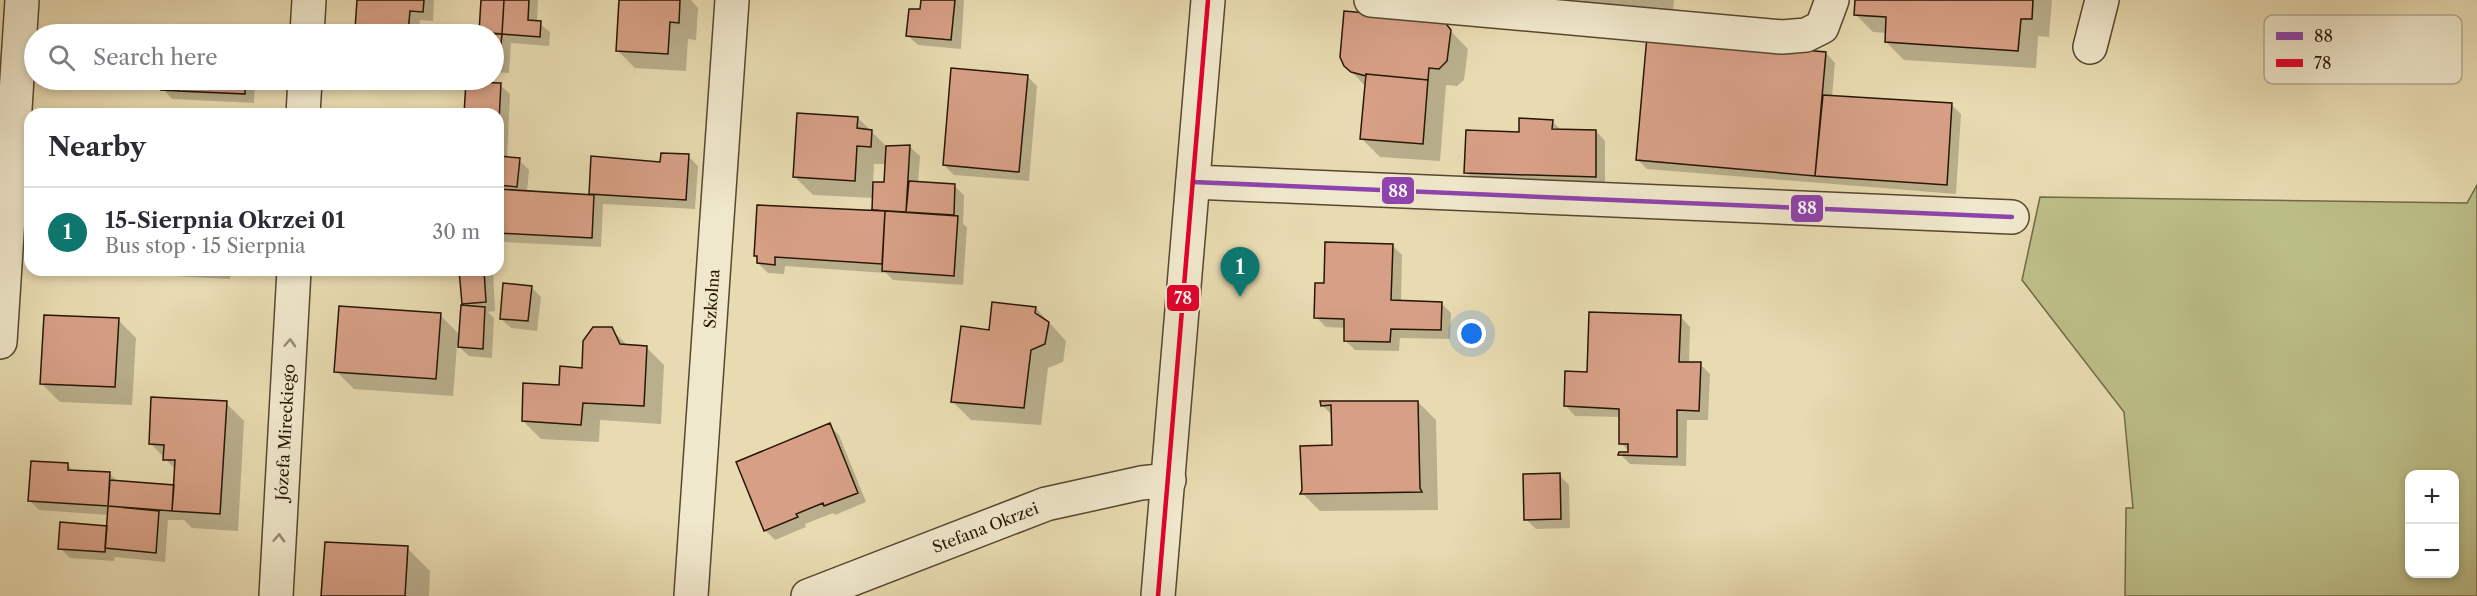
<!DOCTYPE html>
<html lang="en">
<head>
<meta charset="utf-8">
<style>
  :root { --surface:#fff; --page:#f2f2f3; --text:#2b2b33; --muted:#7c7c81; --line:#e1e1e2; --accent:#0f766e }
  body { margin:0; font-family:"Libre Caslon Text",serif; background:var(--page); color:var(--text) }
  .controls { position:absolute; right:18px; bottom:18px; display:grid; overflow:hidden; border-radius:12px; box-shadow:0 3px 9px #0003 }
  .controls button { width:54px; height:54px; display:grid; place-items:center; padding:0; border:0; border-bottom:2px solid var(--line); background:var(--surface); color:var(--text); font:30px sans-serif }
  .you { position:absolute; left:1472px; top:334px; width:21px; height:21px; margin:-15px; border:4px solid #fff; border-radius:50%; background:#1a73e8; box-shadow:0 0 0 9px #1a73e833 }
  .badge { display:grid; place-items:center; width:39px; height:39px; border-radius:50%; background:var(--accent); color:#fff; font-size:20px; font-weight:700 }
  .pin { position:absolute; translate:-50% -50px; filter:drop-shadow(0 2px 3px #0008) }
  .pin::after { content:''; position:absolute; top:32px; width:21px; height:18px; background:inherit; clip-path:polygon(0 0,100% 0,50% 100%) }
  .list { margin:0; padding:0; list-style:none }
  h2 { display:flex; justify-content:space-between; align-items:center; height:78px; margin:0; padding:0 24px; font-size:26px }
  h2 small { font-size:20px; font-weight:400; color:var(--muted) }
  .list li { display:grid; grid-template-columns:39px 1fr auto; gap:18px; align-items:center; box-sizing:border-box; height:90px; padding:0 24px; border-top:2px solid var(--line) }
  .list b { display:block; font-size:22px; white-space:nowrap }
  .list p { margin:0; font-size:20px; white-space:nowrap; color:var(--muted) }
  .list em { font-size:20px; font-style:normal; color:var(--muted) }
  .icon { flex:none; width:33px; height:33px; fill:none; stroke:currentColor; stroke-width:2; stroke-linecap:round; stroke-linejoin:round }
  .map { position:relative; flex:none; width:2477px; height:596px; overflow:hidden }
  .search { position:absolute; background:var(--surface); box-shadow:0 3px 9px #0003; left:24px; top:24px; width:480px; height:66px; display:flex; align-items:center; gap:15px; box-sizing:border-box; padding:0 21px; border-radius:33px; color:var(--muted); font-size:22px }
  .panel { position:absolute; background:var(--surface); box-shadow:0 3px 9px #0003; left:24px; top:108px; width:480px; height:168px; border-radius:18px }
  .map>svg:first-child { display:block }
</style>
</head>
<body>
<div class="map">
<svg width="2477" height="596" viewBox="0 0 2477 596">
  <rect width="100%" height="100%" fill="#e8dbb1"/>
  <filter id="stains"><feTurbulence type="fractalNoise" baseFrequency=".00333" numOctaves="4"/><feColorMatrix values="0 0 0 0 .2 0 0 0 0 .09 0 0 0 0 .02 0 0 0 .5 -.17"/></filter>
  <radialGradient id="worn" r=".72"><stop offset=".6" stop-color="#630" stop-opacity="0"/><stop offset="1" stop-color="#630" stop-opacity=".3"/></radialGradient>
  <path fill="#bcbe88" stroke="#726a46" stroke-width="1.5" fill-rule="evenodd" d="M2477,185V596H2125L2126,508H2133L2124,412L2022,280L2040,197L2467,203ZM2454,474V574H2410V474Z"/>
  <path fill="#0003" fill-rule="evenodd" d="M359,0H434L433,21L420,20L418,34H362L356,29Z
    M483,0H538L537,22L550,32L549,46L511,43L509,73L494,72V34H459V32L481,34Z
    M621,0H691L698,8L696,40L688,39L686,71L635,68L617,50Z
    M923,0H964L961,49L918,45L908,36L922,11Z
    M1537,0H1674L1673,11Z
    M1856,0H2052L2049,37L2038,36L2036,68L1904,60L1886,42L1887,33L1873,32L1855,14Z
    M1442,22L1468,49L1464,80L1457,86L1446,85L1440,161L1380,157L1362,139L1366,87L1349,69Z
    M1826,53L1835,63L1832,97L1951,104L1961,114L1956,194L1647,169L1637,159Z
    M1028,77L1037,86L1029,181L954,175L944,165Z
    M163,80H255L254,103L172,99L163,89Z
    M500,85L510,94L507,159L519,160L529,170L527,192L590,196L592,158L662,163L688,156L698,166L695,209L603,204L601,247L504,242L498,236V114H466Z
    M858,118L887,147H910L920,156L918,183L954,186L964,195L963,224L967,227L963,285L893,280L886,273L785,266L784,274L768,273L758,263L755,255L873,212L874,198L813,195L795,177ZM874,164H887L886,184L873,183Z
    M1552,121L1561,130L1596,131L1605,141V186L1476,182L1466,172L1520,134Z
    M1392,245L1402,255L1401,302L1441,303L1451,313L1450,339L1400,338L1399,351L1355,350L1345,340L1346,328L1326,327L1316,317L1325,285Z
    M167,270H231L230,279L173,276Z
    M461,270H493L495,311L488,312L494,318L492,358L469,356L457,345L453,396L354,389L336,371L440,315L460,335L468,307L464,303Z
    M531,287L541,297L537,331L511,328L501,319Z
    M1036,308L1066,341L1063,362L1048,368L1041,425L971,420L953,402Z
    M1681,317L1690,327L1689,364H1700L1710,374L1708,420H1687L1686,466L1630,464L1620,454L1631,453L1621,443V417L1575,416L1566,406L1588,373Z
    M118,320L136,338L132,405L60,402L42,384Z
    M611,329L629,347L647,348L664,365L661,424L600,420L599,442L541,439L523,421L561,386L583,370Z
    M1418,402L1436,420L1438,510L1320,511L1302,493L1333,446V416L1322,405Z
    M226,403L244,421L238,531L192,528L184,520H168L165,562L115,557L114,561L70,558L60,548L108,527L109,515L39,510L29,500L68,465L74,472L109,473L118,482L175,487L176,470L150,443Z
    M829,425L839,435L866,502L835,515L833,513L805,524L806,527L775,540L765,530Z
    M1559,475L1569,485L1570,528L1536,529L1526,519Z
    M407,548L430,571L429,596H323Z"/>
  <path fill="#d7a086" stroke="#271603" stroke-width="1.5" d="M357,0H424L423,12L410,11L408,33L355,29Z
    M481,0H504L502,34L479,32Z
    M504,0H529L528,20L541,21L540,37L502,34Z
    M619,0H680L679,23L670,22L668,54L616,51Z
    M921,0H955L951,40L906,36L909,9H920Z
    M1855,0H2033L2032,19H2021L2018,51L1885,42L1886,17L1854,15Z
    M1344,11L1443,20L1451,30L1447,61L1439,69L1429,68L1428,80L1366,74V76L1351,72L1344,66L1340,57Z
    M458,31L502,34L499,63H494V34H458Z
    M1647,36L1826,52L1815,176L1636,160Z
    M951,68L1028,75L1019,172L943,165Z
    M1366,74L1428,80L1423,144L1360,139Z
    M162,80H180L179,91L161,90Z
    M180,80H245V94L179,91Z
    M466,82L501,83L498,140V114H464Z
    M1823,95L1952,103L1947,185L1815,176Z
    M797,113L858,117L857,128L872,130L871,147L857,146L855,181L793,177Z
    M1519,118L1553,120L1552,129L1596,130V177L1464,173L1466,130L1519,132Z
    M910,145L906,212L872,210L873,182H884L886,146Z
    M661,153L689,154L686,200L589,194L591,156L660,162Z
    M498,156L520,158L517,187L498,185Z
    M909,181L955,184L954,215L906,212Z
    M498,189L594,195L592,238L498,233Z
    M757,205L885,211L882,264L775,257V265L757,263V256H754Z
    M885,211L958,216L954,276L882,271Z
    M1325,242L1393,244L1391,300L1442,302L1441,330L1391,329L1390,342L1344,341V319L1314,318L1315,283H1324Z
    M459,270H484L486,302L462,304Z
    M503,283L532,286L528,321L500,319Z
    M992,302L1036,307L1035,313L1049,322L1045,344L1031,350L1024,408L951,402L961,326L989,330Z
    M461,305L485,307L483,349L458,347Z
    M339,306L441,313L436,379L334,372Z
    M1589,312L1681,315L1679,362H1701L1699,411L1677,410V457L1618,455L1619,452H1628V444H1619V409L1564,406L1565,371L1587,372Z
    M44,315L119,318L115,387L40,384Z
    M593,327H612L620,344L647,346L644,406L583,403L581,425L522,421L523,383L559,385L560,366L582,368L583,341Z
    M151,397L227,401L220,514L172,511L175,460H163L164,445L149,444Z
    M1320,401H1418L1420,488L1422,492L1300,494L1302,490L1300,446L1332,445L1331,405L1321,406Z
    M830,423L858,493L824,506L823,503L796,514L798,517L764,531L736,462Z
    M31,461L68,463V470L110,472L108,506L28,501Z
    M1560,473L1561,519L1524,520L1523,474Z
    M110,480L174,485L172,511L108,506Z
    M108,506L159,511L156,553L105,548Z
    M60,522L107,526L105,552L58,549Z
    M325,542L408,546L405,596H321Z"/>
  <g fill="none" stroke-linecap="round" stroke-linejoin="round">
    <defs>
      <g id="minor">
        <path d="M1371,0L1782,37L1806,35L1822,27L1832,0"/>
        <path d="M307,34L309,0"/>
        <path d="M2090,47L2102,0"/>
        <path d="M303,114L305,80"/>
        <path d="M1193,182L2012,217"/>
        <path d="M0,342L22,0"/>
        <path id="s1" d="M276,596L294,270"/>
        <path id="s2" d="M691,596L732,0"/>
        <path id="s3" d="M808,596L1046,504L1141,483L1169,480"/>
        <path d="M1158,596L1208,0"/>
      </g>
    </defs>
    <use href="#minor" stroke="#57472e" stroke-width="36"/>
    <use href="#minor" stroke="#f0e8cc" stroke-width="33"/>
    <defs>
      <path id="bus-1" d="M1193,182L2012,217"/>
      <path id="bus-2" d="M1158,596L1208,0"/>
    </defs>
    <use href="#bus-1" stroke="#f0e8cc" stroke-width="9"/>
    <use href="#bus-2" stroke="#f0e8cc" stroke-width="9"/>
    <use href="#bus-1" stroke="#8e44ad" stroke-width="4.5"/>
    <use href="#bus-2" stroke="#e4002b" stroke-width="4.5"/>
  </g>
  <defs><path id="oneway-chevron" d="M-2-3.5L2.5 0L-2 3.5" fill="none" stroke-width="1.6" stroke-linecap="round" stroke-linejoin="round" transform="scale(1.5)"/></defs>
  <g stroke="#968a72">
    <use href="#oneway-chevron" transform="translate(290 343) rotate(-87)"/>
    <use href="#oneway-chevron" transform="translate(279 538) rotate(-87)"/>
  </g>
  <g text-anchor="middle" stroke-width="5" stroke-linejoin="round" paint-order="stroke">
    <g font-size="16" fill="#271603" stroke="#f0e8cc">
      <text dy="6" stroke="none"><textPath href="#s2" startOffset="298">Szkolna</textPath></text>
      <text dy="6" stroke="none"><textPath href="#s1" startOffset="164">Józefa Mireckiego</textPath></text>
      <text dy="6" stroke="none"><textPath href="#s3" startOffset="190">Stefana Okrzei</textPath></text>
    </g>
  </g>
  <rect x="2264" y="15" width="198" height="69" rx="9" fill="#f0e8cc" stroke="#b4a990" stroke-width="1.5"/>
  <rect x="2276" y="32" width="27" height="8" fill="#8e44ad"/>
  <rect x="2276" y="59" width="27" height="8" fill="#e4002b"/>
  <g font-size="16" fill="#271603">
    <text x="2314" y="42">88</text>
    <text x="2314" y="69">78</text>
  </g>
  <g stroke="#f0e8cc" stroke-width="2">
    <rect x="1381" y="176" width="34" height="29" rx="6" fill="#8e44ad"/>
    <rect x="1790" y="194" width="34" height="29" rx="6" fill="#8e44ad"/>
    <rect x="1166" y="284" width="34" height="28" rx="6" fill="#e4002b"/>
  </g>
  <g font-size="16" text-anchor="middle" font-weight="bold" fill="#fff">
    <text x="1398" y="197">88</text>
    <text x="1807" y="214">88</text>
    <text x="1183" y="304">78</text>
  </g>
  <rect width="100%" height="100%" filter="url(#stains)"/>
  <rect width="100%" height="100%" fill="url(#worn)"/>
</svg>
<div class="controls">
<button>+</button>
<button>−</button>
</div>
<div class="you"></div>
<div class="pin badge" style="left:1240px;top:297px">1</div>
<div class="search"><svg class="icon" aria-label="search" viewBox="0 0 24 24"><circle cx="10" cy="10" r="6"/><path d="M15 15l6 6"/></svg>Search here</div>
<section class="panel">
<h2>Nearby<small></small></h2>
<ul class="list">
<li><span class="badge">1</span><div><b>15-Sierpnia Okrzei 01</b><p>Bus stop · 15 Sierpnia</p></div><em>30 m</em></li>
</ul>
</section>
</div>
</body>
</html>
